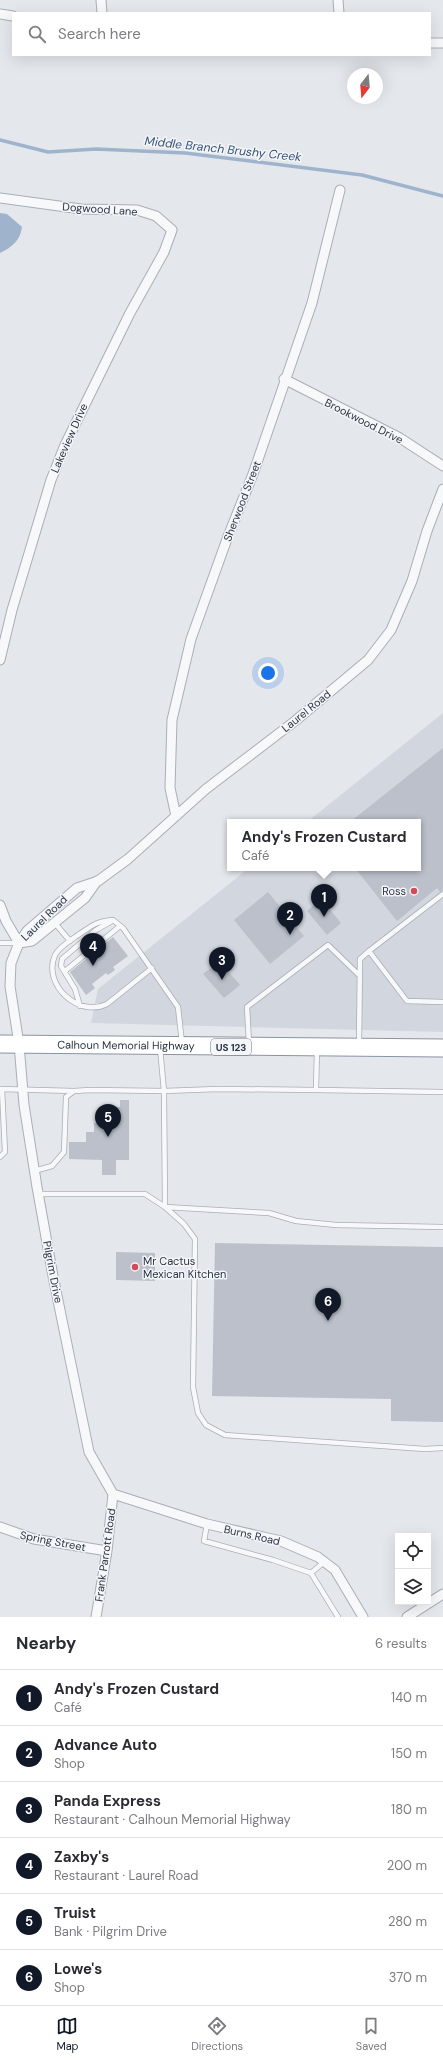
<!DOCTYPE html>
<html lang="en">
<head>
<meta charset="utf-8">
<style>
  :root { --surface:#fff; --page:#f7f7f7; --text:#2b2b33; --muted:#7c7c81; --line:#e1e1e2; --accent:#111827 }
  body { margin:0; font-family:"DM Sans",sans-serif; background:var(--page); color:var(--text) }
  .controls { position:absolute; right:12px; bottom:12px; display:grid; overflow:hidden; border-radius:0px; box-shadow:0 4px 16px #0002 }
  .controls button { width:36px; height:36px; display:grid; place-items:center; padding:0; border:0; border-bottom:1px solid var(--line); background:var(--surface); color:var(--text); font:20px sans-serif }
  .compass { position:absolute; left:347px; top:68px; width:36px; height:36px; border-radius:50%; background:var(--surface); box-shadow:0 4px 16px #0002; rotate:196deg }
  .you { position:absolute; left:268px; top:673px; width:14px; height:14px; margin:-10px; border:3px solid #fff; border-radius:50%; background:#1a73e8; box-shadow:0 0 0 6px #1a73e833 }
  .badge { display:grid; place-items:center; width:26px; height:26px; border-radius:50%; background:var(--accent); color:#fff; font-size:13px; font-weight:700 }
  .pin { position:absolute; translate:-50% -33px; filter:drop-shadow(0 1px 2px #0008) }
  .pin::after { content:''; position:absolute; top:21px; width:14px; height:12px; background:inherit; clip-path:polygon(0 0,100% 0,50% 100%) }
  .popup { position:absolute; left:227px; top:819px; width:194px; height:52px; box-sizing:border-box; display:grid; place-content:center; border-radius:0px; background:var(--surface); filter:drop-shadow(0 1px 3px #0005); font-size:13px; white-space:nowrap; color:var(--muted) }
  .popup b { font-size:15px; color:var(--text) }
  .popup::after { content:''; position:absolute; left:50%; top:100%; margin-left:-8px; border:8px solid transparent; border-top-color:var(--surface) }
  .list { margin:0; padding:0; list-style:none }
  h2 { display:flex; justify-content:space-between; align-items:center; height:52px; margin:0; padding:0 16px; font-size:17px }
  h2 small { font-size:13px; font-weight:400; color:var(--muted) }
  .list li { display:grid; grid-template-columns:26px 1fr auto; gap:12px; align-items:center; box-sizing:border-box; height:56px; padding:0 16px; border-top:1px solid var(--line) }
  .list b { display:block; font-size:15px; white-space:nowrap }
  .list p { margin:0; font-size:13px; white-space:nowrap; color:var(--muted) }
  .list em { font-size:13px; font-style:normal; color:var(--muted) }
  .icon { flex:none; width:22px; height:22px; fill:none; stroke:currentColor; stroke-width:2; stroke-linecap:round; stroke-linejoin:round }
  .map { position:relative; flex:none; width:443px; height:1617px; overflow:hidden }
  .search { position:absolute; background:var(--surface); box-shadow:0 4px 16px #0002; left:12px; right:12px; top:12px; height:44px; display:flex; align-items:center; gap:10px; box-sizing:border-box; padding:0 14px; border-radius:0px; color:var(--muted); font-size:15px }
  .sheet { height:388px; background:var(--surface) }
  nav { display:flex; justify-content:space-around; align-items:center; box-sizing:border-box; height:56px; border-top:1px solid var(--line); background:var(--surface); font-size:11px; color:var(--muted) }
  nav a { display:grid; justify-items:center; gap:2px }
  nav .on { color:var(--accent) }
  .map>svg:first-child { display:block }
</style>
</head>
<body>
<div class="map">
<svg width="443" height="1617" viewBox="0 0 443 1617">
  <rect width="100%" height="100%" fill="#e4e7ec"/>
  <path fill="#d2d6de" d="M443,713V1032L91,1023L98,989L249,868H418V822H307Z"/>
  <path fill="#9fb4cc" d="M0,213L7,214L22,227C20,241 12,247 0,253Z"/>
  <g fill="none" stroke-linecap="round" stroke-linejoin="round">
    <path stroke="#9fb4cc" stroke-width="3.5" d="M0,140L48,152L96,149L185,153L362,175L443,196"/>
  </g>
  <path fill="#bbc0ca" d="M443,748V890L440,892L437,888L397,921L355,868H418V822H350Z
    M268,892L304,936L270,964L234,920Z
    M321,899L341,923L327,935L307,911Z
    M113,937L128,956L113,967L115,970L108,975L106,973L92,984L95,988L86,995L70,972Z
    M219,961L240,985L224,998L203,974Z
    M120,1100H129V1160H116V1175H102V1160L69,1159V1142H86V1132H94V1123L103,1124V1117H114V1107H120Z
    M215,1243L443,1247V1422L391,1421V1399L212,1396Z
    M116,1252L155,1253V1281L116,1280Z"/>
  <g fill="none" stroke-linecap="round" stroke-linejoin="round">
    <defs>
      <path id="lane" d="M54,922L70,941
        M0,943H18
        M369,951L443,894
        M152,968L107,1004C79,1018 42,985 55,955C59,947 71,940 78,935C92,926 96,921 113,920L123,928L178,1007L182,1043
        M65,971L120,926
        M80,1006L75,989L61,966L62,959L96,930L112,921
        M249,1043L247,1007L328,945L359,975
        M359,1045L360,959L369,951L407,1001L443,1002
        M317,1049L316,1090L443,1092
        M0,1089L74,1091
        M316,1090L218,1089L164,1091L165,1207L269,1213L296,1221L336,1225L443,1227
        M0,1157L5,1152L2,1089
        M34,1171L52,1166L64,1152L66,1097L74,1091L90,1090L164,1091L160,1048
        M38,1194H145L165,1207L184,1224L195,1239L193,1387L198,1413L206,1425L225,1435L425,1449L443,1448
        M207,1524L204,1541L273,1560L311,1573L338,1617
        M311,1573L324,1562"/>
      <path id="street" d="M101,0L102,13
        M338,0L339,13
        M0,14L13,16
        M430,43H443
        M0,198L81,209L137,210L156,216L172,230L164,252L130,313L65,445L51,480L12,610L0,660
        M284,379L400,438L443,466
        M176,816L170,788L172,720L191,639L227,539L253,474L312,303L340,190
        M0,905L6,921L19,943
        M19,943L32,941L85,898L97,881
        M113,1494L89,1452L53,1276L37,1187L24,1105L19,1044L10,986L11,963L19,943L27,931L77,888L98,881L128,859L206,789L295,721L368,660L391,630L412,581L427,531L443,489
        M113,1494L207,1524L281,1541L318,1557L335,1570L363,1617
        M0,1527L34,1539L107,1551
        M96,1617L107,1551L113,1494
        M407,1617L443,1594"/>
      <g id="highway">
        <path id="s1" d="M0,1044L443,1048"/>
      </g>
    </defs>
    <use href="#lane" stroke="#a9aeb7" stroke-width="6"/>
    <use href="#street" stroke="#a9aeb7" stroke-width="11"/>
    <use href="#highway" stroke="#8b94a3" stroke-width="19"/>
    <use href="#lane" stroke="#f7f8fa" stroke-width="4.5"/>
    <use href="#street" stroke="#f7f8fa" stroke-width="9"/>
    <use href="#highway" stroke="#fff" stroke-width="17"/>
  </g>
  <g fill="#d1495b" stroke="#f4f6f9" stroke-width="1.5">
    <circle cx="414" cy="891" r="4"/>
    <circle cx="135" cy="1267" r="4"/>
  </g>
  <g text-anchor="middle" stroke-width="3" stroke-linejoin="round" paint-order="stroke">
    <rect fill="#f4f6f9" stroke="#676e7b" stroke-width="1" x="211" y="1039" width="40" height="16" rx="3"/>
    <g font-size="10" font-weight="bold" fill="#2b3445">
      <text x="231" y="1051">US 123</text>
    </g>
    <g font-size="11" fill="#2b3445" stroke="#f4f6f9">
      <text transform="translate(100 209) rotate(4)" y="4">Dogwood Lane</text>
      <text transform="translate(364 421) rotate(27)" y="4">Brookwood Drive</text>
      <text transform="translate(69 438) rotate(-66)" y="4">Lakeview Drive</text>
      <text transform="translate(242 501) rotate(-69)" y="4">Sherwood Street</text>
      <text transform="translate(306 711) rotate(-39)" y="4">Laurel Road</text>
      <text transform="translate(44 918) rotate(-44)" y="4">Laurel Road</text>
      <text dy="4" stroke="none"><textPath href="#s1" startOffset="126">Calhoun Memorial Highway</textPath></text>
      <text transform="translate(53 1272) rotate(79)" y="4">Pilgrim Drive</text>
      <text transform="translate(252 1535) rotate(13)" y="4">Burns Road</text>
      <text transform="translate(53 1541) rotate(11)" y="4">Spring Street</text>
      <text transform="translate(105 1555) rotate(-82)" y="4">Frank Parrott Road</text>
    </g>
    <g font-size="11" fill="#2b3445" stroke="#f4f6f9" text-anchor="end">
      <text x="406" y="895">Ross</text>
      <text x="143" y="1265" text-anchor="start">Mr Cactus<tspan x="143" dy="13">Mexican Kitchen</tspan></text>
    </g>
    <g font-size="12" font-style="italic" fill="#34527a" stroke="#f4f6f9">
      <text transform="translate(223 149) rotate(6)" y="4">Middle Branch Brushy Creek</text>
    </g>
  </g>
</svg>
<div class="controls">
<button><svg class="icon" aria-label="locate" viewBox="0 0 24 24"><circle cx="12" cy="12" r="6"/><path d="M12 2v4M12 18v4M2 12h4M18 12h4"/></svg></button>
<button><svg class="icon" aria-label="layers" viewBox="0 0 24 24"><path d="M12 4l9 5-9 5-9-5zM3 14l9 5 9-5"/></svg></button>
</div>
<svg class="compass" viewBox="-18 -18 36 36"><path d="M0-13l5 13h-10z" fill="#e53935"/><path d="M0 13l5-13h-10z" fill="#7c7c81"/></svg>
<div class="you"></div>
<div class="pin badge" style="left:324px;top:917px">1</div>
<div class="popup"><b>Andy's Frozen Custard</b>Café</div>
<div class="pin badge" style="left:290px;top:935px">2</div>
<div class="pin badge" style="left:222px;top:980px">3</div>
<div class="pin badge" style="left:93px;top:966px">4</div>
<div class="pin badge" style="left:108px;top:1137px">5</div>
<div class="pin badge" style="left:328px;top:1321px">6</div>
<div class="search"><svg class="icon" aria-label="search" viewBox="0 0 24 24"><circle cx="10" cy="10" r="6"/><path d="M15 15l6 6"/></svg>Search here</div>
</div>
<section class="sheet">
<h2>Nearby<small>6 results</small></h2>
<ul class="list">
<li><span class="badge">1</span><div><b>Andy's Frozen Custard</b><p>Café</p></div><em>140 m</em></li>
<li><span class="badge">2</span><div><b>Advance Auto</b><p>Shop</p></div><em>150 m</em></li>
<li><span class="badge">3</span><div><b>Panda Express</b><p>Restaurant · Calhoun Memorial Highway</p></div><em>180 m</em></li>
<li><span class="badge">4</span><div><b>Zaxby's</b><p>Restaurant · Laurel Road</p></div><em>200 m</em></li>
<li><span class="badge">5</span><div><b>Truist</b><p>Bank · Pilgrim Drive</p></div><em>280 m</em></li>
<li><span class="badge">6</span><div><b>Lowe's</b><p>Shop</p></div><em>370 m</em></li>
</ul>
</section>
<nav>
<a class="on"><svg class="icon" aria-label="map" viewBox="0 0 24 24"><path d="M3 6l6-2 6 2 6-2v14l-6 2-6-2-6 2zM9 4v14M15 6v14"/></svg>Map</a>
<a><svg class="icon" aria-label="directions" viewBox="0 0 24 24"><path d="M12 3l9 9-9 9-9-9zM9 14v-3h6M13 9l2 2-2 2"/></svg>Directions</a>
<a><svg class="icon" aria-label="saved" viewBox="0 0 24 24"><path d="M7 4h10v16l-5-4-5 4z"/></svg>Saved</a>
</nav>
</body>
</html>
